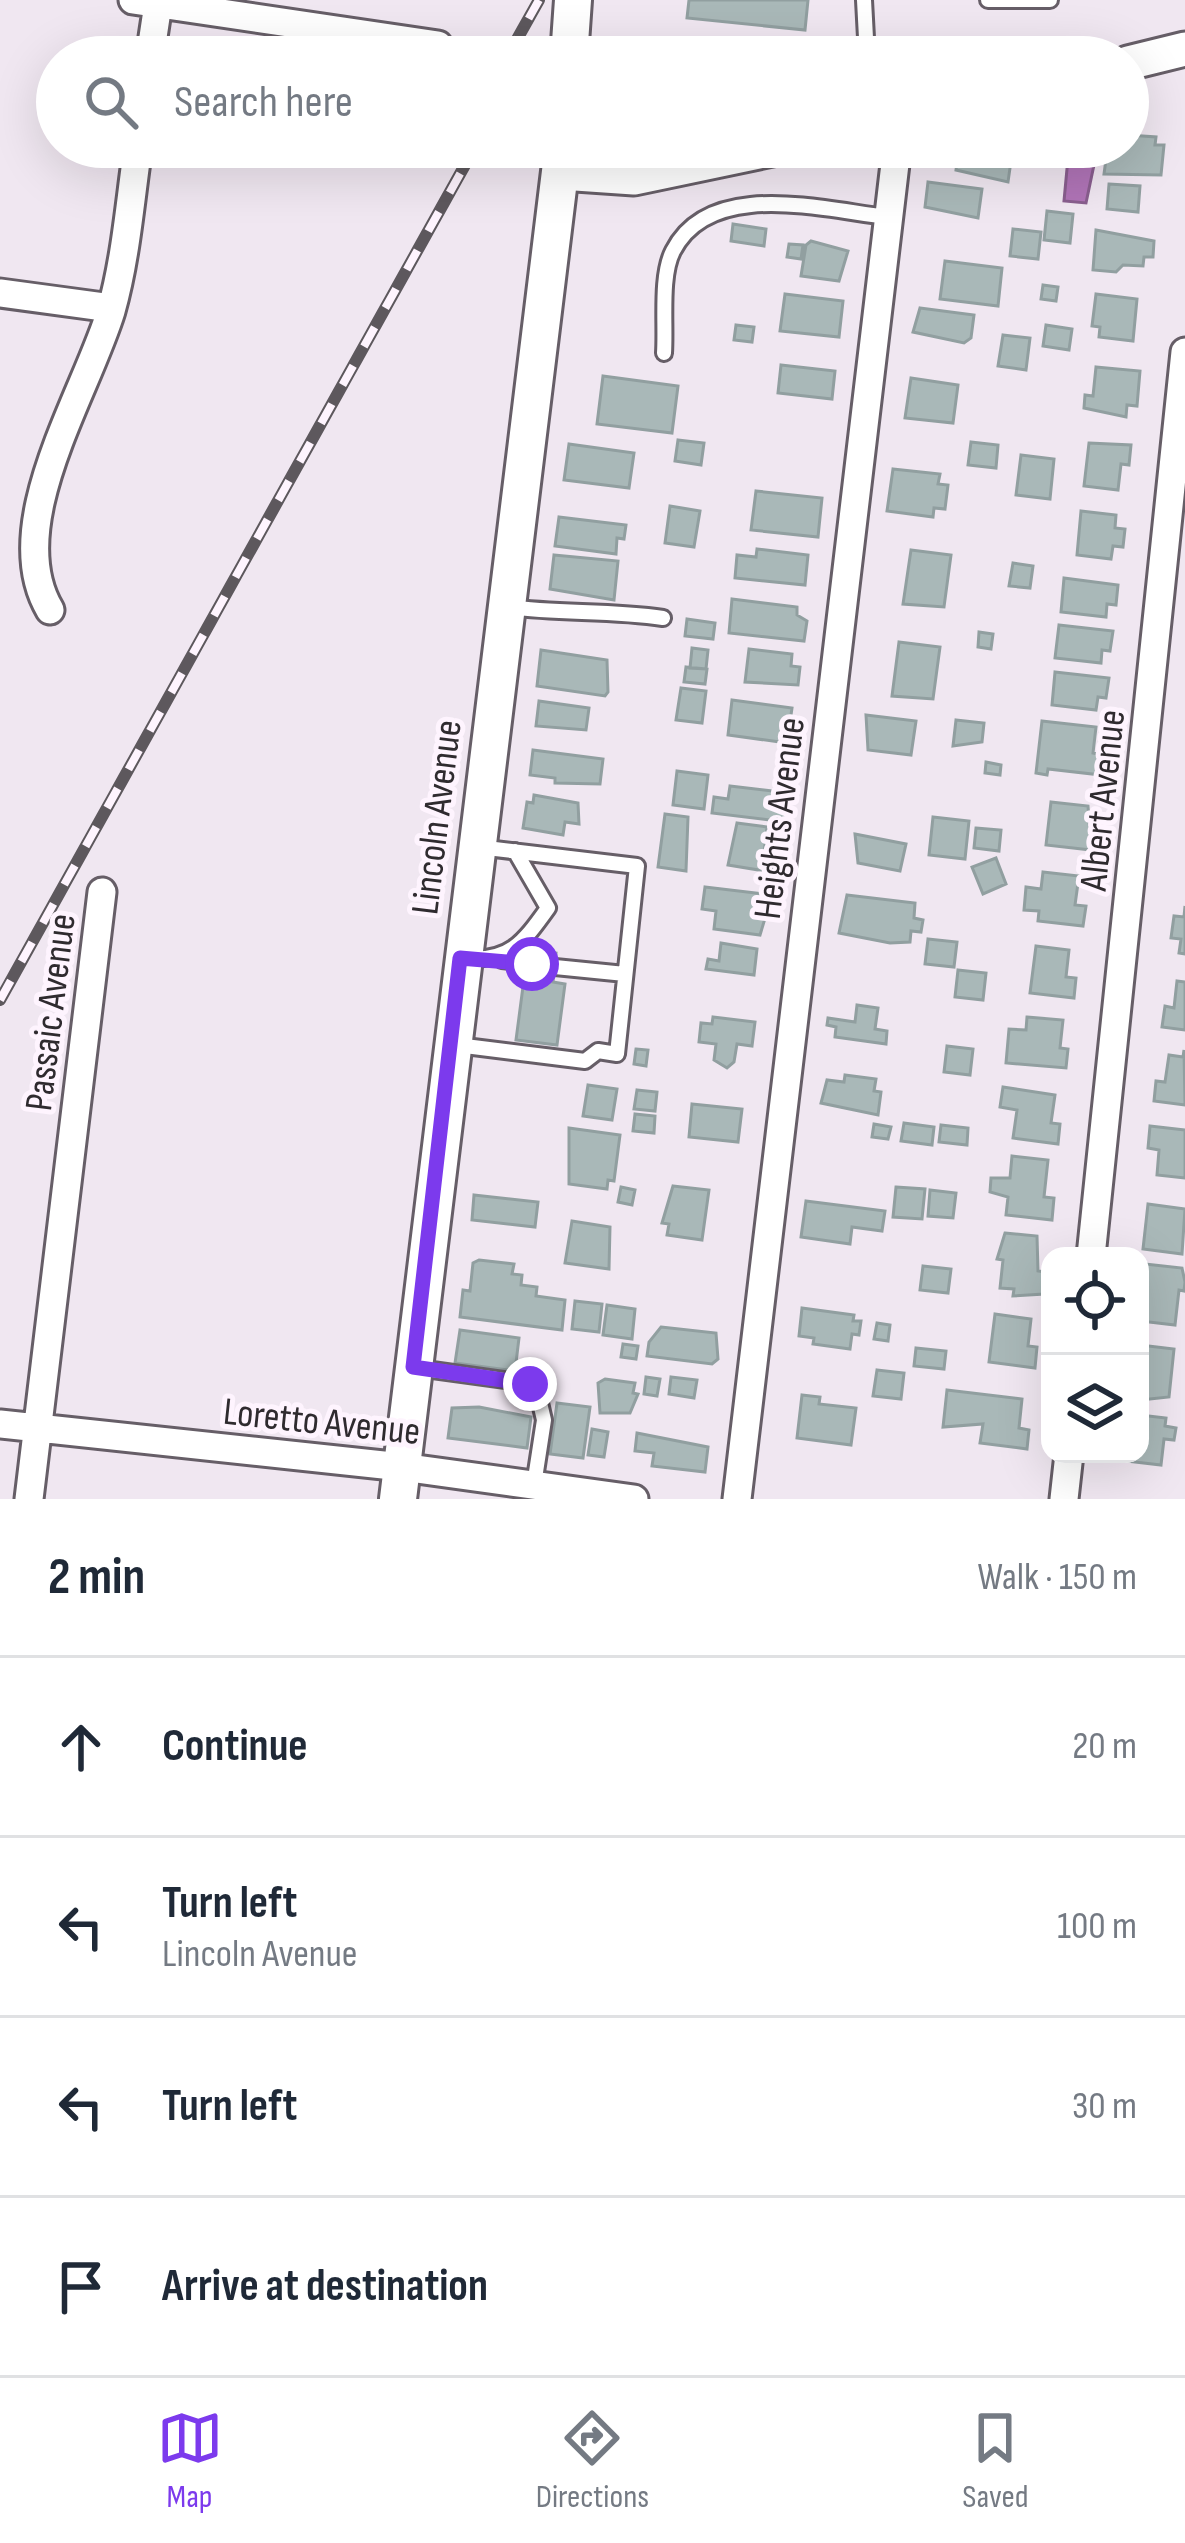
<!DOCTYPE html>
<html lang="en">
<head>
<meta charset="utf-8">
<style>
  :root { --surface:#fff; --page:#f2f2f3; --text:#1f2937; --muted:#747a83; --line:#e0e1e3; --accent:#7c3aed }
  body { margin:0; font-family:"Sofia Sans Condensed",sans-serif; background:var(--page); color:var(--text) }
  .controls { position:absolute; right:36px; bottom:36px; display:grid; overflow:hidden; border-radius:24px; box-shadow:0 12px 48px #0002 }
  .controls button { width:108px; height:108px; display:grid; place-items:center; padding:0; border:0; border-bottom:3px solid var(--line); background:var(--surface); color:var(--text); font:60px sans-serif }
  .stop { position:absolute; width:36px; height:36px; margin:-27px; border:9px solid #7c3aed; border-radius:50%; background:#fff }
  .stop.end { background:#7c3aed; border-color:#fff; box-shadow:0 3px 12px #0008 }
  .list { margin:0; padding:0; list-style:none }
  h2 { display:flex; justify-content:space-between; align-items:center; height:156px; margin:0; padding:0 48px; font-size:51px }
  h2 small { font-size:39px; font-weight:400; color:var(--muted) }
  .list li { display:grid; grid-template-columns:78px 1fr auto; gap:36px; align-items:center; box-sizing:border-box; height:180px; padding:0 48px; border-top:3px solid var(--line) }
  .list b { display:block; font-size:45px; white-space:nowrap }
  .list p { margin:0; font-size:39px; white-space:nowrap; color:var(--muted) }
  .list em { font-size:39px; font-style:normal; color:var(--muted) }
  .icon { flex:none; width:66px; height:66px; fill:none; stroke:currentColor; stroke-width:2; stroke-linecap:round; stroke-linejoin:round }
  .map { position:relative; flex:none; width:1185px; height:1499px; overflow:hidden }
  .search { position:absolute; background:var(--surface); box-shadow:0 12px 48px #0002; left:36px; right:36px; top:36px; height:132px; display:flex; align-items:center; gap:30px; box-sizing:border-box; padding:0 42px; border-radius:66px; color:var(--muted); font-size:45px }
  .sheet { height:876px; background:var(--surface) }
  nav { display:flex; justify-content:space-around; align-items:center; box-sizing:border-box; height:168px; border-top:3px solid var(--line); background:var(--surface); font-size:33px; color:var(--muted) }
  nav a { display:grid; justify-items:center; gap:6px }
  nav .on { color:var(--accent) }
  .map>svg:first-child { display:block }
</style>
</head>
<body>
<div class="map">
<svg width="1185" height="1499" viewBox="0 0 1185 1499">
  <rect width="100%" height="100%" fill="#f0e7f1"/>
  <path fill="#b074b7" stroke="#895e8e" stroke-width="3" d="M1068,158L1095,160L1086,203L1064,201Z"/>
  <path fill="#a9b8b8" stroke="#919fa0" stroke-width="3" d="M689,0H808L805,30L687,18Z
    M1128,135L1156,137L1155,145H1164L1161,175L1104,174L1107,152L1092,147H1128Z
    M959,147H1013L1008,182L956,170Z
    M1029,147H1052L1050,166L1028,163Z
    M928,182L982,189L978,218L925,207Z
    M1109,184L1140,186L1138,212L1107,209Z
    M1047,211L1073,214L1070,243L1044,240Z
    M733,224L766,229L764,246L731,241Z
    M1013,229L1041,232L1038,259L1010,256Z
    M1096,230L1154,241L1153,257H1144L1143,266L1123,265L1116,272L1093,270Z
    M811,241L848,251L839,281L801,276L806,245Z
    M789,244L803,245L801,259L787,257Z
    M945,261L1002,268L998,306L940,299Z
    M1043,285L1058,287L1056,301L1041,299Z
    M785,294L843,301L839,337L780,331Z
    M1096,294L1137,299L1133,341L1099,337L1100,327L1092,326Z
    M920,308L974,315L971,338L964,343L913,332Z
    M736,325L754,327L752,342L734,340Z
    M1046,325L1072,329L1069,350L1043,346Z
    M1003,335L1030,338L1026,370L998,366Z
    M781,365L835,371L832,399L778,393Z
    M1096,367L1140,371L1137,406L1127,405L1126,417L1084,408L1085,395L1093,396Z
    M603,376L678,386L672,433L597,424Z
    M911,378L958,385L953,423L905,418Z
    M678,440L704,443L701,465L675,461Z
    M971,442L998,445L996,468L968,465Z
    M1089,443L1131,445L1129,465L1121,464L1118,490L1084,486Z
    M569,444L634,453L629,488L564,480Z
    M1021,455L1054,459L1050,499L1016,495Z
    M893,469L940,474L938,484L948,485L945,509L934,508L933,517L887,511Z
    M756,491L822,498L818,537L751,530Z
    M670,506L700,511L694,547L665,543Z
    M1081,511L1116,515L1115,528L1125,529L1123,547L1113,546L1111,559L1077,555Z
    M559,517L626,525L624,539L617,538L616,554L555,546Z
    M757,549L808,555L805,585L735,578L737,555L756,557Z
    M911,550L951,555L944,607L903,604Z
    M554,555L618,561L614,600L550,589Z
    M1013,563L1033,566L1030,588L1009,586Z
    M1064,578L1118,585L1116,605L1107,604L1106,617L1061,612Z
    M732,599L797,607V615L807,621L804,641L729,633Z
    M687,619L715,623L713,639L685,636Z
    M1059,625L1113,631L1110,651L1102,650L1101,663L1055,658Z
    M979,632L993,634L991,649L978,647Z
    M899,642L940,647L933,699L892,696Z
    M692,648L708,650L706,669L690,668Z
    M749,649L792,654L791,666L800,667L798,685L745,682Z
    M541,650L607,660L608,692L605,696L537,686Z
    M686,667L707,669L705,684L684,682Z
    M1055,672L1109,678L1106,698L1098,697L1096,710L1052,705Z
    M681,688L706,691L702,723L676,720Z
    M732,700L792,708L787,743L728,735Z
    M539,701L589,708L586,730L536,726Z
    M866,715L916,721L911,755L868,750Z
    M956,720L984,723L982,742L953,746Z
    M1042,721L1096,727L1093,753L1103,755L1101,775L1048,769L1047,775L1036,773Z
    M533,750L603,759L600,784L555,783V778L530,775Z
    M986,762L1001,765L1000,775L985,773Z
    M677,771L708,775L704,809L673,805Z
    M730,786L790,793L786,822L712,813L714,797L728,799Z
    M534,795L578,803L579,824L565,822L563,835L523,828L527,802L533,803Z
    M1051,802L1088,806L1091,850L1046,845Z
    M665,814L688,817L686,871L658,867Z
    M933,817L969,821L965,859L929,855Z
    M737,823L767,827L764,853L773,854L771,872L728,865Z
    M976,828L1001,830L999,851L974,848Z
    M855,834L906,844L900,871L858,863Z
    M996,858L1006,884L983,894L972,867Z
    M1043,872L1079,876L1075,905L1086,906L1083,926L1038,921L1039,911L1024,910L1026,887L1041,889Z
    M705,887L772,895L760,935L714,929L716,911L702,909Z
    M847,895L915,903L914,918L923,920L921,932L911,931L910,942L890,943L839,933Z
    M1185,906V954L1179,953L1181,939L1171,938L1174,916L1184,917Z
    M928,939L957,942L954,967L925,964Z
    M721,943L757,949L754,975L706,969L708,959L719,961Z
    M1036,946L1069,950L1066,977L1076,978L1074,998L1030,993Z
    M534,950L556,953L553,982L565,984L557,1045L516,1040L524,979L531,980Z
    M958,970L986,973L983,1000L955,997Z
    M1177,981L1185,982V1030L1162,1027L1165,1006L1174,1008Z
    M857,1005L878,1008L875,1029L887,1031L886,1044L835,1037L836,1027L827,1025L828,1018L855,1022Z
    M713,1017L755,1022L752,1046L737,1044L734,1062L727,1068L714,1060L716,1044L699,1042L701,1023L712,1024Z
    M1027,1017L1063,1020L1060,1048L1068,1049L1066,1068L1006,1063L1009,1029L1026,1030Z
    M947,1046L973,1049L970,1075L944,1072Z
    M636,1049L648,1050L646,1066L634,1064Z
    M1184,1050L1185,1105L1154,1101L1156,1081L1165,1082L1169,1055L1183,1057Z
    M845,1075L876,1079L874,1091L881,1092L878,1115L821,1103L827,1080L844,1082Z
    M588,1085L617,1089L612,1120L583,1116Z
    M1003,1087L1055,1095L1051,1123L1060,1124L1058,1144L1013,1138L1017,1110L1000,1107Z
    M637,1090L657,1092L655,1111L634,1109Z
    M692,1104L742,1109L738,1142L689,1137Z
    M635,1114L655,1116L654,1133L633,1131Z
    M904,1123L934,1127L932,1145L901,1141Z
    M874,1124L891,1127L888,1139L872,1137Z
    M941,1125L968,1128L967,1145L939,1142Z
    M1150,1126L1185,1130V1178L1157,1175L1159,1150L1148,1148Z
    M569,1128L620,1135L614,1181L608,1180L607,1189L569,1184Z
    M1012,1156L1048,1160L1044,1197L1054,1198L1052,1220L1006,1215L1008,1197L990,1192L991,1178H1010Z
    M673,1186L709,1190L702,1240L667,1235L669,1224L662,1223Z
    M621,1187L635,1190L632,1205L618,1202Z
    M896,1187L925,1189L922,1219L893,1217Z
    M930,1190L956,1193L953,1218L928,1216Z
    M474,1195L538,1202L535,1227L472,1220Z
    M806,1201L885,1211L882,1231L852,1227L850,1244L801,1237Z
    M1148,1204L1185,1209L1182,1254L1143,1249Z
    M572,1221L610,1227L609,1269L565,1263Z
    M1005,1233L1037,1236L1038,1271L1046,1272L1044,1294L1013,1296L1014,1289L1000,1288L1003,1260L997,1259Z
    M479,1260L514,1264L512,1274L522,1275L521,1285L537,1287L536,1296L565,1300L562,1330L460,1317L463,1290L470,1291L473,1263Z
    M1145,1264L1182,1268L1185,1282L1184,1291L1179,1290L1175,1325L1140,1321V1271Z
    M923,1266L951,1269L948,1293L920,1290Z
    M575,1301L602,1304L599,1332L572,1329Z
    M607,1305L635,1309L632,1339L603,1335Z
    M802,1308L854,1315L853,1321H861L859,1335L852,1334L850,1349L813,1344L814,1338L799,1336Z
    M995,1314L1031,1319L1028,1346L1037,1347L1035,1368L989,1362Z
    M877,1323L890,1325L888,1341L874,1339Z
    M661,1327L716,1333L718,1359L712,1364L647,1356L649,1342Z
    M460,1330L519,1338L515,1371L455,1363Z
    M623,1344L638,1346L636,1359L621,1357Z
    M1140,1345L1174,1349L1169,1397L1140,1400Z
    M916,1348L946,1351L944,1369L914,1366Z
    M877,1370L904,1373L901,1399L873,1396Z
    M646,1377L660,1379L657,1396L644,1394Z
    M671,1377L697,1380L694,1398L669,1394Z
    M605,1379L635,1383L633,1393L638,1394L630,1413H600L598,1383Z
    M947,1390L1022,1399L1019,1428L1029,1430L1027,1449L980,1443L983,1424L943,1427Z
    M802,1395L820,1397L819,1404L856,1408L851,1445L797,1438Z
    M557,1403L590,1407L583,1458L550,1454Z
    M479,1407L531,1417L527,1448L448,1438L452,1408Z
    M1140,1415L1166,1418L1165,1426L1176,1428L1174,1440L1164,1439L1161,1465L1126,1461L1127,1454H1140Z
    M592,1429L608,1432L604,1457L588,1455Z
    M637,1433L708,1447L705,1472L652,1466L654,1453L635,1451Z"/>
  <g fill="none" stroke-linecap="round" stroke-linejoin="round">
    <defs>
      <path id="service" d="M864,0L867,57
        M988,0H1050
        M664,353C666,324 660,276 673,251C710,178 823,210 888,217
        M508,607C561,614 610,610 663,618
        M465,958C509,962 523,943 548,908L515,851
        M502,960L533,964
        M555,967L625,974
        M457,1045L585,1061L598,1051L617,1054L637,866L478,847
        M418,1368L526,1383L537,1390L544,1420L534,1485"/>
      <path id="minor" d="M133,0L438,45
        M150,57L158,4
        M0,293L111,308
        M50,610C0,526 85,396 111,311C126,258 130,201 138,147
        M1091,1256L1185,352
        M0,1424L402,1467L634,1499
        M29,1499L102,892
        M737,1499L897,147
        M1064,1499L1069,1454"/>
      <path id="tertiary" d="M1128,63L1185,49
        M561,173L634,178L782,147"/>
      <path id="secondary" d="M569,57L573,0
        M398,1499L563,147"/>
    </defs>
    <use href="#service" stroke="#665e67" stroke-width="20"/>
    <use href="#minor" stroke="#665e67" stroke-width="33"/>
    <use href="#tertiary" stroke="#665e67" stroke-width="39"/>
    <use href="#secondary" stroke="#665e67" stroke-width="42"/>
    <use href="#service" stroke="#fff" stroke-width="14"/>
    <use href="#minor" stroke="#fff" stroke-width="27"/>
    <use href="#tertiary" stroke="#fff" stroke-width="33"/>
    <use href="#secondary" stroke="#fff" stroke-width="36"/>
    <defs>
      <path id="rail" d="M507,57L539,0
        M0,1000L475,147"/>
    </defs>
    <use href="#rail" stroke="#5d585d" stroke-width="12"/>
    <use href="#rail" stroke="#fef4fe" stroke-width="8" stroke-dasharray="22" stroke-linecap="butt"/>
  </g>
  <g fill="none" stroke-linecap="round" stroke-linejoin="round">
    <path stroke="#7c3aed" stroke-width="15" d="M530,1384L413,1367L460,958L532,964"/>
  </g>
  <g text-anchor="middle" stroke-width="10" stroke-linejoin="round" paint-order="stroke">
    <g font-size="39" fill="#2f2b2f" stroke="#fef4fe">
      <text transform="translate(1101 800) rotate(-84)" y="14">Albert Avenue</text>
      <text transform="translate(435 817) rotate(-83)" y="14">Lincoln Avenue</text>
      <text transform="translate(778 818) rotate(-83)" y="14">Heights Avenue</text>
      <text transform="translate(49 1012) rotate(-83)" y="14">Passaic Avenue</text>
      <text transform="translate(322 1420) rotate(6)" y="14">Loretto Avenue</text>
    </g>
  </g>
</svg>
<div class="controls">
<button><svg class="icon" aria-label="locate" viewBox="0 0 24 24"><circle cx="12" cy="12" r="6"/><path d="M12 2v4M12 18v4M2 12h4M18 12h4"/></svg></button>
<button><svg class="icon" aria-label="layers" viewBox="0 0 24 24"><path d="M12 4l9 5-9 5-9-5zM3 14l9 5 9-5"/></svg></button>
</div>
<div class="stop" style="left:532px;top:964px"></div>
<div class="stop end" style="left:530px;top:1384px"></div>
<div class="search"><svg class="icon" aria-label="search" viewBox="0 0 24 24"><circle cx="10" cy="10" r="6"/><path d="M15 15l6 6"/></svg>Search here</div>
</div>
<section class="sheet">
<h2>2 min<small>Walk · 150 m</small></h2>
<ul class="list">
<li><svg class="icon" aria-label="ahead" viewBox="0 0 24 24"><path d="M12 20V5M6 11l6-6 6 6"/></svg><div><b>Continue</b></div><em>20 m</em></li>
<li><svg class="icon" aria-label="left" viewBox="0 0 24 24"><path d="M17 20v-9H6M10 6l-5 5 5 5"/></svg><div><b>Turn left</b><p>Lincoln Avenue</p></div><em>100 m</em></li>
<li><svg class="icon" aria-label="left" viewBox="0 0 24 24"><path d="M17 20v-9H6M10 6l-5 5 5 5"/></svg><div><b>Turn left</b></div><em>30 m</em></li>
<li><svg class="icon" aria-label="arrive" viewBox="0 0 24 24"><path d="M6 21V4h12l-3 4 3 4H6"/></svg><div><b>Arrive at destination</b></div></li>
</ul>
</section>
<nav>
<a class="on"><svg class="icon" aria-label="map" viewBox="0 0 24 24"><path d="M3 6l6-2 6 2 6-2v14l-6 2-6-2-6 2zM9 4v14M15 6v14"/></svg>Map</a>
<a><svg class="icon" aria-label="directions" viewBox="0 0 24 24"><path d="M12 3l9 9-9 9-9-9zM9 14v-3h6M13 9l2 2-2 2"/></svg>Directions</a>
<a><svg class="icon" aria-label="saved" viewBox="0 0 24 24"><path d="M7 4h10v16l-5-4-5 4z"/></svg>Saved</a>
</nav>
</body>
</html>
